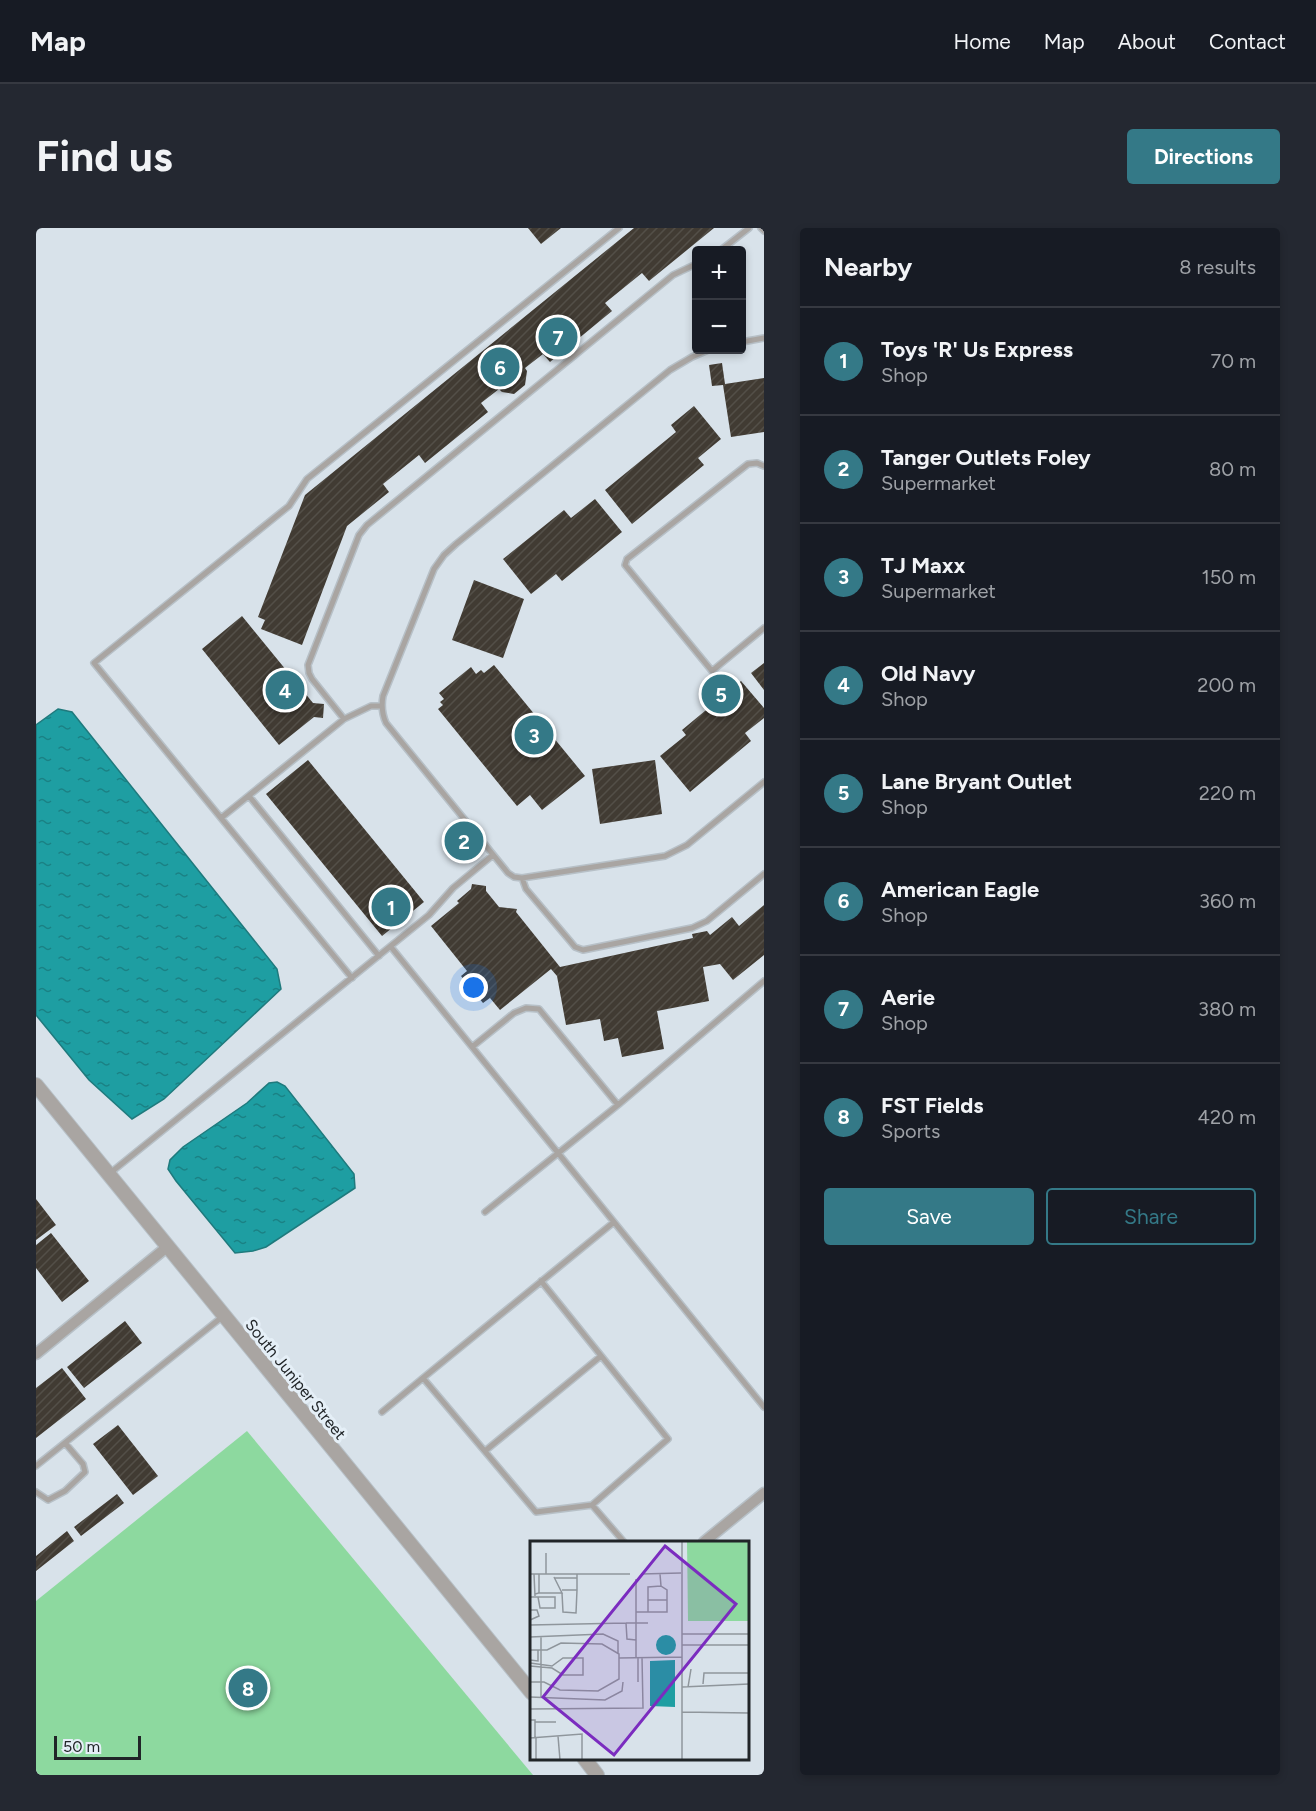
<!DOCTYPE html>
<html lang="en">
<head>
<meta charset="utf-8">
<style>
  :root { --surface:#171b24; --page:#242831; --text:#f1f3f6; --muted:#9ea1a6; --line:#363941; --accent:#347987 }
  body { margin:0; font-family:Figtree,sans-serif; background:var(--page); color:var(--text) }
  .controls { position:absolute; right:18px; top:18px; display:grid; overflow:hidden; border-radius:6px; box-shadow:0 3px 9px #0003 }
  .controls button { width:54px; height:54px; display:grid; place-items:center; padding:0; border:0; border-bottom:2px solid var(--line); background:var(--surface); color:var(--text); font:30px sans-serif }
  .scale { position:absolute; left:18px; bottom:15px; width:87px; box-sizing:border-box; padding-left:6px; border:3px solid #212528; border-top:0; font-size:16px; line-height:21px; white-space:nowrap; color:#212528; -webkit-text-stroke:4px #e5eff7; paint-order:stroke }
  .you { position:absolute; left:438px; top:760px; width:21px; height:21px; margin:-15px; border:4px solid #fff; border-radius:50%; background:#1a73e8; box-shadow:0 0 0 9px #1a73e833 }
  .badge { display:grid; place-items:center; width:39px; height:39px; border-radius:50%; background:var(--accent); color:#fff; font-size:20px; font-weight:700 }
  .pin { position:absolute; translate:-50% -50%; border:3px solid #fff; box-shadow:0 2px 6px #0006 }
  .list { margin:0; padding:0; list-style:none }
  h2 { display:flex; justify-content:space-between; align-items:center; height:78px; margin:0; padding:0 24px; font-size:26px }
  h2 small { font-size:20px; font-weight:400; color:var(--muted) }
  .list li { display:grid; grid-template-columns:39px 1fr auto; gap:18px; align-items:center; box-sizing:border-box; height:108px; padding:0 24px; border-top:2px solid var(--line) }
  .list b { display:block; font-size:22px; white-space:nowrap }
  .list p { margin:0; font-size:20px; white-space:nowrap; color:var(--muted) }
  .list em { font-size:20px; font-style:normal; color:var(--muted) }
  .actions { display:flex; gap:12px; padding:18px 24px }
  .actions a { flex:1; padding:14px 0; border:2px solid var(--accent); border-radius:6px; text-align:center; font-size:21px; color:var(--accent) }
  .actions .main { background:var(--accent); color:#fff }
  .map { position:relative; flex:none; width:728px; height:1547px; overflow:hidden; border-radius:6px }
  header { display:flex; align-items:center; gap:36px; box-sizing:border-box; height:84px; padding:0 30px; background:var(--surface); border-bottom:2px solid var(--line) }
  header strong { font-size:28px }
  nav { display:flex; gap:33px; margin-inline-start:auto; font-size:21px }
  .intro { display:flex; align-items:center; justify-content:space-between; box-sizing:border-box; height:144px; padding:0 36px }
  h1 { margin:0; font-size:42px }
  .button { padding:15px 27px; border-radius:6px; background:var(--accent); color:#fff; font-size:21px; font-weight:700 }
  main { display:flex; gap:36px; padding:0 36px }
  aside { flex:1; background:var(--surface); border-radius:6px; box-shadow:0 3px 9px #0003 }
  .map>svg:first-child { display:block }
</style>
</head>
<body>
<header>
<strong>Map</strong>
<nav><a>Home</a><a>Map</a><a>About</a><a>Contact</a></nav>
</header>
<div class="intro"><h1>Find us</h1><a class="button">Directions</a></div>
<main>
<div class="map">
<svg width="728" height="1547" viewBox="0 0 728 1547">
  <defs>
    <pattern id="water-ripples" width="26" height="14" patternUnits="userSpaceOnUse" patternTransform="scale(1.5)"><rect width="26" height="14" fill="#1e9ea2"/><path d="M2 4q2-2 4 0t4 0M15 11q2-2 4 0t4 0" fill="none" stroke="#1a8184"/></pattern>
    <pattern id="building-hatch" width="6" height="6" patternUnits="userSpaceOnUse" patternTransform="scale(1.5)"><rect width="6" height="6" fill="#413b33"/><path d="M-1 1l2-2M0 6l6-6M5 7l2-2" fill="none" stroke="#534f48"/></pattern>
  </defs>
  <rect width="100%" height="100%" fill="#d8e2ea"/>
  <path fill="#8dd99f" d="M211,1203L497,1547H0V1373Z"/>
  <path fill="url(#water-ripples)" stroke="#1f7a7d" stroke-width="1.5" d="M22,481L36,484L241,741L245,761L128,871L96,891L53,852L0,787V497Z
    M241,854L249,858L318,946L319,960L230,1019L217,1023L199,1025L140,953L132,941L134,932L147,919L211,875L233,855Z"/>
  <path fill="url(#building-hatch)" d="M492,0H525L505,16Z
    M598,0H678L613,53L606,45L569,75L576,83L514,134L507,126L489,140L491,143L489,157L478,166L466,164L463,161L445,175L452,184L389,235L383,227L347,256L353,264L311,298L266,417L225,401L229,392L222,389L269,267Z
    M686,135L689,156L728,150V204L695,209L687,157L676,158L673,137Z
    M658,178L685,211L662,230L668,237L596,296L569,262L640,204L635,197Z
    M559,271L586,304L526,353L520,346L495,366L467,331L528,282L535,290Z
    M438,352L488,371L467,430L416,412Z
    M206,388L277,475L288,476L287,490L278,489L243,517L166,421Z
    M728,435V462L715,445Z
    M458,437L549,548L506,582L494,567L481,578L402,481L407,477L404,474L408,471L403,465L435,439L440,446L445,442L448,445Z
    M705,453L728,480V490L709,505L715,513L654,564L624,528L650,507L646,502Z
    M272,532L388,674L346,708L230,566Z
    M619,532L626,586L564,596L556,541Z
    M436,656L450,658V663L463,679L481,681L480,684L524,739L657,710L656,706L671,703L674,707L696,689L703,698L728,677V727L697,752L684,736L667,739L673,773L621,783L628,821L586,829L582,810L568,813L564,791L530,797L521,748L515,741L464,782L454,770L447,775L425,748L431,743L395,698L423,675L421,673L435,661Z
    M0,971L20,997L0,1012Z
    M15,1005L53,1053L26,1074L0,1040V1017Z
    M89,1093L106,1115L48,1160L31,1139Z
    M26,1140L50,1171L0,1210V1160Z
    M82,1197L122,1248L97,1267L57,1216Z
    M81,1266L88,1275L45,1308L38,1299Z
    M31,1303L38,1313L0,1343V1328Z"/>
  <g fill="none" stroke-linecap="round" stroke-linejoin="round">
    <defs>
      <path id="service" d="M725,0L728,3
        M685,22L713,0
        M706,114L728,110
        M672,122L656,129L634,142L420,316L408,327L398,341L347,468C345,479 346,486 350,495L472,645L478,649L486,650L629,628L651,617L728,554
        M728,238L721,235L712,236L591,331L589,337L676,443L728,400
        M308,491L276,451L273,445L272,437L323,307L331,297L637,47L660,36
        M213,568L343,728
        M185,590L308,491L335,478H345
        M486,650L490,661L534,713L539,719L547,722L656,700L671,693L728,646
        M355,719L728,1179
        M316,750L58,435L253,278L271,251L583,0
        M436,819L478,785L490,780L503,781L582,877L728,753
        M73,946L393,687L417,660L457,627
        M449,984L582,877
        M578,994L387,1150L500,1284L556,1277L588,1314
        M505,1053L632,1211L556,1277
        M346,1184L387,1150
        M449,1223L565,1128
        M0,1238L186,1089
        M0,1264L12,1272L29,1263L49,1244L47,1236L29,1215"/>
      <path id="minor" d="M0,1126L131,1019
        M668,1314L728,1265"/>
      <path id="tertiary" d="M0,857L496,1465
        M548,1530L561,1547"/>
    </defs>
    <use href="#service" stroke="#b7c0c7" stroke-width="8"/>
    <use href="#minor" stroke="#b7c0c7" stroke-width="13"/>
    <use href="#tertiary" stroke="#b7c0c7" stroke-width="16"/>
    <use href="#service" stroke="#a9a5a2" stroke-width="5"/>
    <use href="#minor" stroke="#a9a5a2" stroke-width="10"/>
    <use href="#tertiary" stroke="#a9a5a2" stroke-width="14"/>
  </g>
  <g text-anchor="middle" stroke-width="6" stroke-linejoin="round" paint-order="stroke">
    <g font-size="16" fill="#212528" stroke="#e5eff7">
      <text transform="translate(260 1151) rotate(51)" y="6">South Juniper Street</text>
    </g>
  </g>
  <g transform="translate(494 1313)">
    <rect width="219" height="219" fill="#d8e2ea"/>
    <path d="M157,0H219V80H158Z" fill="#8dd99f"/>
    <path d="M126 104a10 10 0 1 1 20 0a10 10 0 1 1-20 0ZM145,119V166L120,165V120Z" fill="#1e9ea2"/>
    <path fill="none" stroke="#8f969c" stroke-width="1.5" d="M152,0V219M0,33H100M4,33L5,55M16,33V12M111,33L151,32M25,37H47M106,38V116M32,49H47V33M8,52H32L24,36M32,52L33,71L46,72L47,49M5,53L9,52V33M0,56H25V67H10L8,56M118,59H137M0,69H7L9,75L0,79M106,71H137V49L131,45L130,33M118,71V46L131,45M96,82H118M0,84L96,82L97,98L106,99M152,93H219M0,96L73,93L88,100V112M152,104H219M0,109H17L31,102L72,103L89,113V138L68,150L30,149L14,141H0M108,116V141M89,117L152,116M0,119L8,120V109M0,122L22,125L33,117H53V134H33L22,127L0,125M173,143L174,132H219M152,146L219,143M158,146L161,128M0,156L75,159L92,150L93,141M11,157V95M0,168L113,167L112,116M152,171L219,172M0,179H5V197M5,181H26M28,195L30,219M0,197L52,193V219M6,197V219"/>
    <path fill="#7b2cbf" fill-opacity="0.15" stroke="#7b2cbf" stroke-width="3" d="M135,5L206,63L84,214L13,156Z"/>
    <rect width="219" height="219" fill="none" stroke="#212528" stroke-width="3"/>
  </g>
</svg>
<div class="controls">
<button>+</button>
<button>−</button>
</div>
<div class="scale">50 m</div>
<div class="you"></div>
<div class="pin badge" style="left:355px;top:679px">1</div>
<div class="pin badge" style="left:428px;top:613px">2</div>
<div class="pin badge" style="left:498px;top:507px">3</div>
<div class="pin badge" style="left:249px;top:462px">4</div>
<div class="pin badge" style="left:685px;top:466px">5</div>
<div class="pin badge" style="left:464px;top:139px">6</div>
<div class="pin badge" style="left:522px;top:109px">7</div>
<div class="pin badge" style="left:212px;top:1460px">8</div>
</div>
<aside>
<h2>Nearby<small>8 results</small></h2>
<ul class="list">
<li><span class="badge">1</span><div><b>Toys 'R' Us Express</b><p>Shop</p></div><em>70 m</em></li>
<li><span class="badge">2</span><div><b>Tanger Outlets Foley</b><p>Supermarket</p></div><em>80 m</em></li>
<li><span class="badge">3</span><div><b>TJ Maxx</b><p>Supermarket</p></div><em>150 m</em></li>
<li><span class="badge">4</span><div><b>Old Navy</b><p>Shop</p></div><em>200 m</em></li>
<li><span class="badge">5</span><div><b>Lane Bryant Outlet</b><p>Shop</p></div><em>220 m</em></li>
<li><span class="badge">6</span><div><b>American Eagle</b><p>Shop</p></div><em>360 m</em></li>
<li><span class="badge">7</span><div><b>Aerie</b><p>Shop</p></div><em>380 m</em></li>
<li><span class="badge">8</span><div><b>FST Fields</b><p>Sports</p></div><em>420 m</em></li>
</ul>
<div class="actions"><a class="main">Save</a><a>Share</a></div>
</aside>
</main>
</body>
</html>
